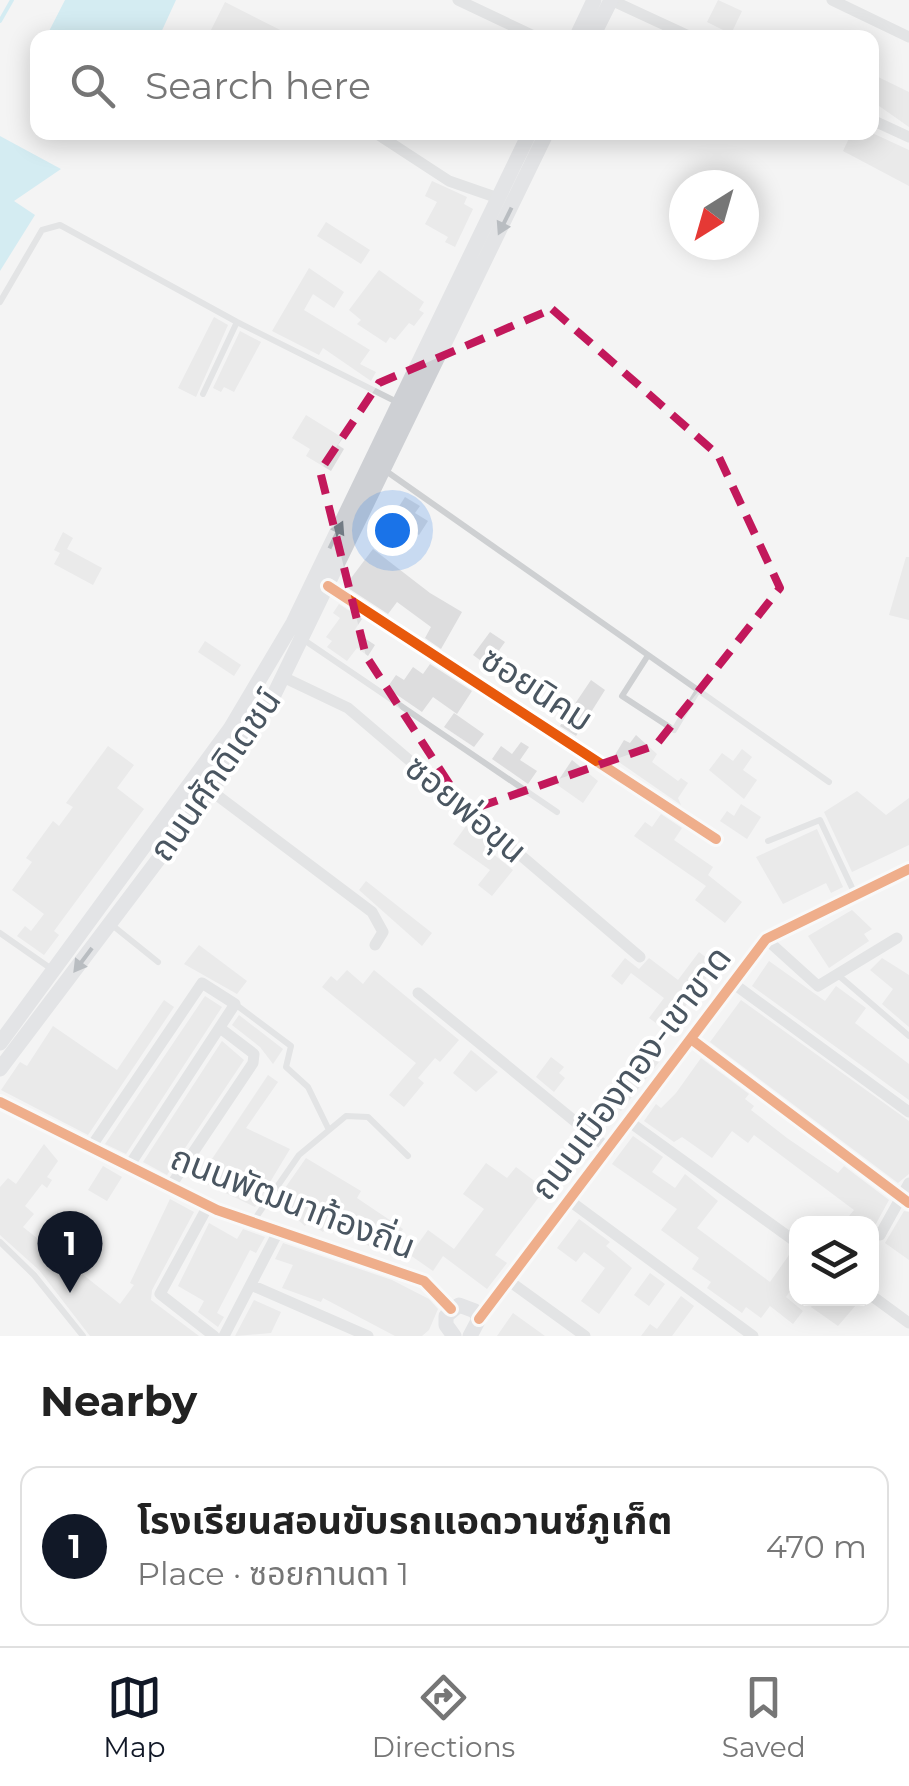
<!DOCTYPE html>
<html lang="en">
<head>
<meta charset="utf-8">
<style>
  :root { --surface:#fff; --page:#f2f2f2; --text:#222; --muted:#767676; --line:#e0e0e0; --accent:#111827 }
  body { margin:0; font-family:Montserrat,"Noto Sans Thai",sans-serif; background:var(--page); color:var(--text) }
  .controls { position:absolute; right:30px; bottom:30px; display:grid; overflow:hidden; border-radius:20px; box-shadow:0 5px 25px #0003 }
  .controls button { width:90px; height:90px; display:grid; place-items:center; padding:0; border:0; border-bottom:2px solid var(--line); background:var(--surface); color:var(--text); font:50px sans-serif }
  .compass { position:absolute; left:669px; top:170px; width:90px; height:90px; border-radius:50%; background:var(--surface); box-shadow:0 5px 25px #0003; rotate:217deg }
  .you { position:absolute; left:392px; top:530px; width:35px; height:35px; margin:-25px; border:8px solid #fff; border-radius:50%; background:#1a73e8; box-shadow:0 0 0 15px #1a73e833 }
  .badge { display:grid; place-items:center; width:65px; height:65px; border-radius:50%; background:var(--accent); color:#fff; font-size:32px; font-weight:700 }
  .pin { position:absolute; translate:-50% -82px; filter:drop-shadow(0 2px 5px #0008) }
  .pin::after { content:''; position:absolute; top:52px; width:35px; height:30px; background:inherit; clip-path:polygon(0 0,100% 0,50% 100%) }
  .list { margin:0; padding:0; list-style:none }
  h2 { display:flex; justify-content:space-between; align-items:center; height:130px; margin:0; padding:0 40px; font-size:42px }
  h2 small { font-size:32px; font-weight:400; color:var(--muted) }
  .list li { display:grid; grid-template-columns:65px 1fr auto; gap:30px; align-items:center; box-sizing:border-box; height:160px; margin:0 20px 20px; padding:0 20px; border:2px solid var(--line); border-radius:20px }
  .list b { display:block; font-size:38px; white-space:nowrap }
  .list p { margin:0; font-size:32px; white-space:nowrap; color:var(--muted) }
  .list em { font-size:32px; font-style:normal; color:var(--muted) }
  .icon { flex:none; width:55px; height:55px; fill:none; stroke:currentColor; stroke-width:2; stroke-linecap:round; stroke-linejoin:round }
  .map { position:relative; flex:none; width:909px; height:1336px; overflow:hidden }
  .search { position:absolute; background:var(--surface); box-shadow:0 5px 25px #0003; left:30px; right:30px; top:30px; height:110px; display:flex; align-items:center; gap:25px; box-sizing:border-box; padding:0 35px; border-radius:20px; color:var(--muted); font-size:38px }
  .sheet { height:310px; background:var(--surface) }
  nav { display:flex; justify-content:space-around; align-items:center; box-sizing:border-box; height:140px; border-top:2px solid var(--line); background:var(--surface); font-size:28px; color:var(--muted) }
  nav a { display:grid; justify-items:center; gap:5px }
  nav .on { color:var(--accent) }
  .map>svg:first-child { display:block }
</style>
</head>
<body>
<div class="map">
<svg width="909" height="1336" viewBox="0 0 909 1336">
  <rect width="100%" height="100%" fill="#f4f4f4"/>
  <path fill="#aee2f0" d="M65,0H176L159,37H46Z
    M0,136L61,169L14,201L35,215L0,271Z"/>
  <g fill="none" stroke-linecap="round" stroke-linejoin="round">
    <path stroke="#aee2f0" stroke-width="4" d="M0,21L12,0"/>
  </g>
  <path fill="#ddddde" d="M718,0L742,11L731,34L707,22Z
    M225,2L296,38H239L226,31L223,37L211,30Z
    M872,74L909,92V127L872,101Z
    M852,132H870L909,150V186L843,151Z
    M432,181L467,197L464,204L473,209L455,247L445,242L448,237L425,224L437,202L425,196Z
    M326,222L370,250L361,264L317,236Z
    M309,268L344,292L334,308L313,294L304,310L370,350L360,364L376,372L371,381L323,348L319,355L272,331Z
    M379,270L424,302L419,310L424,313L414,326L409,323L395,340L390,337L386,343L357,324L361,320L349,310Z
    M214,317L228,325L196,397L178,388Z
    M240,331L261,342L234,392L224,387L221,392L213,388Z
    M306,415L343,438L338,445L344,449L331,471L306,456L310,449L292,438Z
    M405,497L420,506L415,513L428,521L419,535L405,526L395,541L382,533Z
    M63,532L73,538L67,549L102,568L93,585L54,564L60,553L54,550Z
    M373,549L430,593L462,612L441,649L425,638L431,627L397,602L388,614L345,586Z
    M906,557H909V620L889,615Z
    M339,604L362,619L354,631L375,645L368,656L357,648L347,661L327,647L332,641L326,637L340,618L333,613Z
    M490,632L505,642L488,666L473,655Z
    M205,641L241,665L234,676L198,652Z
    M430,664L472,691L457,714L433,697L422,712L387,688L396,675L404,680L413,667L423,674Z
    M591,680L605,690L576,736L560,726Z
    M454,713L484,734L474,747L444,727Z
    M636,735L657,754L652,762L678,781L681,778L688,783L678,798L681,805L613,758L624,740L630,743Z
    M521,742L529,747L520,760L537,771L528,784L492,759L501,746L512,754Z
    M108,746L134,765L117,788L144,809L54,931L59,935L44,955L17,936L25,926L31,931L44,914L12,890L32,862L26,858L53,821L59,826L73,807L66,803Z
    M742,749L752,757L743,770L757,780L744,799L709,770L722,753L733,761Z
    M572,760L598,781L583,803L556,784Z
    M857,791L886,815L909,798V845L852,872L824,812Z
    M741,804L761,817L747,839L720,821L727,811L734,816Z
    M661,814L682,828L674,840L713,867L708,875L742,902L725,923L695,900L706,886L634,836L645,822L652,827Z
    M466,826L491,844L487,849L513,870L492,896L478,885L490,870L453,844Z
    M817,829L843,887L831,893L826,883L783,904L756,857Z
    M366,881L432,933L422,946L359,890Z
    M852,910L872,929L864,934L869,941L829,968L808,936Z
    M199,945L247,981L237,994L184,964Z
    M699,952L716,965L667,1031L649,1018L664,998L631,973L622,985L611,976L625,958L639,969L649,958L678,980Z
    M882,958L909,975V1027L882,1004L893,989L870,970Z
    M769,961L825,1001L836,986L866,1008L855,1023L909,1064V1100L752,986Z
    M347,970L363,984L374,970L459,1040L440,1062L435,1058L418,1078L424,1083L404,1107L389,1095L416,1063L322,987L331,976L337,981Z
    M205,996L222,1007L126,1154L105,1144Z
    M164,1000L174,1007L88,1135L1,1090L20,1062L27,1066L53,1026L117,1070Z
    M741,1000L909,1121V1174L898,1183L710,1042Z
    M239,1015L283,1049L273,1064L260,1047L232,1025Z
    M222,1041L244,1060L167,1175L143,1162Z
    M471,1050L498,1072L476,1092L453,1073Z
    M643,1050L659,1062L621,1111L606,1100Z
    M551,1057L564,1067L559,1073L565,1078L554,1092L536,1077Z
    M701,1058L749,1094L745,1099L754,1106L751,1110L787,1138L838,1173L844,1166L889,1200L872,1231V1224H860L849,1216L854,1210L754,1135L748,1143L732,1131L712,1158L682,1137L674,1142L644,1121L656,1104L661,1108L676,1093Z
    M268,1075L278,1082L246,1128L290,1149L255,1207L198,1180Z
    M633,1136L663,1157L652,1172L675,1188L685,1174L718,1201L697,1228L770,1282L789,1255L796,1260V1282L786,1297L803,1311L793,1324L770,1306L761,1318L746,1307L742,1313L707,1288L711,1282L692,1269L699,1258L661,1230L677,1209L612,1164Z
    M44,1144L58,1161L47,1177L52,1180L47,1188L42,1184L25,1206L34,1214L23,1227L120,1304L134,1285L130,1283L170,1199L194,1212L152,1290L151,1300L199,1336H90L39,1270L0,1235V1187L8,1178L16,1184Z
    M306,1158L361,1191L357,1198L403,1229L389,1250L380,1244L376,1251L339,1226L335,1233L326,1228L323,1232L308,1222L305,1226L276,1201Z
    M486,1163L507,1178L516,1167L545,1189L495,1255L507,1263L487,1289L443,1256L433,1271L410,1255L428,1230L454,1249L484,1209L463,1194Z
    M103,1166L122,1177L107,1201L88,1190Z
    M904,1211L909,1212V1260L885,1243Z
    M579,1219L610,1242L606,1246L632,1268L599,1314L581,1301L605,1268L584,1252L576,1262L557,1248Z
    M209,1223L237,1239L243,1229L265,1237L256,1253L250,1250L217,1313L224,1317L218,1327L198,1312L204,1301L178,1286Z
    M283,1243L392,1280L429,1299L438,1309L429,1330L422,1336H395L323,1298L321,1302L282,1288L293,1265L275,1259Z
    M650,1273L665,1284L649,1306L634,1295Z
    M681,1296L694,1306L672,1336H641L650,1324L657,1329Z
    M817,1298H862L838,1326L811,1307Z
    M254,1300L281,1312L271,1333L235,1336Z
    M513,1313L545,1336H497Z"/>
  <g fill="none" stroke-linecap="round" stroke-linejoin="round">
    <path stroke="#ced0d2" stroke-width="6" d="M0,302L42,230L60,225L237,322L399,403
      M203,394L237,322
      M386,471L829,782
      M304,640L557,812
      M647,657L622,696L674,730L697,692
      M768,841L820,820L855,894
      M112,925L158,962
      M0,933L53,970
      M838,975L909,1036
      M235,1004L291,1046L286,1067L308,1087L329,1130
      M252,1223L299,1155L346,1116L368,1117L408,1156
      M0,1242L34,1275L83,1336"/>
    <path stroke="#ced0d2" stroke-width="11" d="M458,0L538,38
      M611,0L693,38
      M832,0L909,37
      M872,120L909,137
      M374,132L449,181L498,198
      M328,586L716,839
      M283,677L348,708L640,957
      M210,790L372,912L383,932L375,945
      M766,939L818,986L897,938
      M734,984L909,1112
      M418,993L610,1150
      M691,1039L909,1203
      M0,1102L217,1210L424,1281L451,1309
      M631,1123L796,1242
      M91,1147L202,983L235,1004L129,1166
      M170,1187L253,1063L254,1054L220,1028
      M570,1201L753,1336
      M208,1206L160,1294L214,1336
      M880,1235L909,1183
      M509,1281L585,1336
      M251,1285L368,1336
      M872,1296L909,1323
      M224,1336L278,1232"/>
    <path stroke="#ced0d4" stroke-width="15" d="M576,38L594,0
      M592,38L611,0
      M0,1043L230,729L293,623L530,132
      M0,1069L247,742L270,703L547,132
      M479,1319L766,939L909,869
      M454,1336L446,1325V1316L459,1305L475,1311L479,1319L470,1336"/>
    <defs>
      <path id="cycleway" d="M328,586L716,839
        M691,1039L909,1203
        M0,1102L217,1210L424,1281L451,1309
        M479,1319L766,939L909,869"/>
    </defs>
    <use href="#cycleway" stroke="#fff" stroke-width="16"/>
    <use href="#cycleway" stroke="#e8590c" stroke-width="10"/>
  </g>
  <defs><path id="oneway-solid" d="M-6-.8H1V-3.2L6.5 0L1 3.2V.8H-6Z" transform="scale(2.5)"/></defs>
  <g fill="#727b84">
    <use href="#oneway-solid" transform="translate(505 221) rotate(116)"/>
    <use href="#oneway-solid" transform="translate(336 535) rotate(-64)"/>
    <use href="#oneway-solid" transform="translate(83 960) rotate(127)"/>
  </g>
  <path d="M0 0H909V1336H0ZM552,309L718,455L780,588L656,745L467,811L366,656L320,471L379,383Z" fill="#f4f4f4" fill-opacity=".55" fill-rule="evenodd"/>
  <path fill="none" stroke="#c2185b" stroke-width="8" stroke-dasharray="20 12" stroke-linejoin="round" d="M552,309L718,455L780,588L656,745L467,811L366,656L320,471L379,383Z"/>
  <g text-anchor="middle" stroke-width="8" stroke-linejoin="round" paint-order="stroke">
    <g font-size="35" fill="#4a5661" stroke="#fff">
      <text transform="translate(537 689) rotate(33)" y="12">ซอยนิคม</text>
      <text transform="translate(215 775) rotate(-55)" y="12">ถนนศักดิเดชน์</text>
      <text transform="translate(466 809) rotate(40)" y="12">ซอยพ่อขุน</text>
      <text transform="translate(631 1073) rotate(-53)" y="12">ถนนเมืองทอง-เขาขาด</text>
      <text transform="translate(293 1202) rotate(21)" y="12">ถนนพัฒนาท้องถิ่น</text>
    </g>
  </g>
</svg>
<div class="controls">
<button><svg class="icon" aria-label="layers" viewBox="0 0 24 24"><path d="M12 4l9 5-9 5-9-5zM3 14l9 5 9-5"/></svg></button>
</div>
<svg class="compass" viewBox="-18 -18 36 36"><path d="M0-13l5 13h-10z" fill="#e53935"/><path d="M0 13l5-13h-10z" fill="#767676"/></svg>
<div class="you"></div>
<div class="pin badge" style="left:70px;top:1293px">1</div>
<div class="search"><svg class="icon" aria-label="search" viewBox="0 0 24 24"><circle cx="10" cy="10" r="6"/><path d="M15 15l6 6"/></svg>Search here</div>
</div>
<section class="sheet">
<h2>Nearby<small></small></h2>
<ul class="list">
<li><span class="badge">1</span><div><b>โรงเรียนสอนขับรถแอดวานซ์ภูเก็ต</b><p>Place · ซอยกานดา 1</p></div><em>470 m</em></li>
</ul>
</section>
<nav>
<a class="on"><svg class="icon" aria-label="map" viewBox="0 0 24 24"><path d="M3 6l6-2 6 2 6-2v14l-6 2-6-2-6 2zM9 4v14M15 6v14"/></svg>Map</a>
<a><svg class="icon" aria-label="directions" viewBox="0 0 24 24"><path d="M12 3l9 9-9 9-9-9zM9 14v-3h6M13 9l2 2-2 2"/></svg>Directions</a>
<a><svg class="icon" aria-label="saved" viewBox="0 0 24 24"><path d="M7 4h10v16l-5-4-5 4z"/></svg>Saved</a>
</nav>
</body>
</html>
